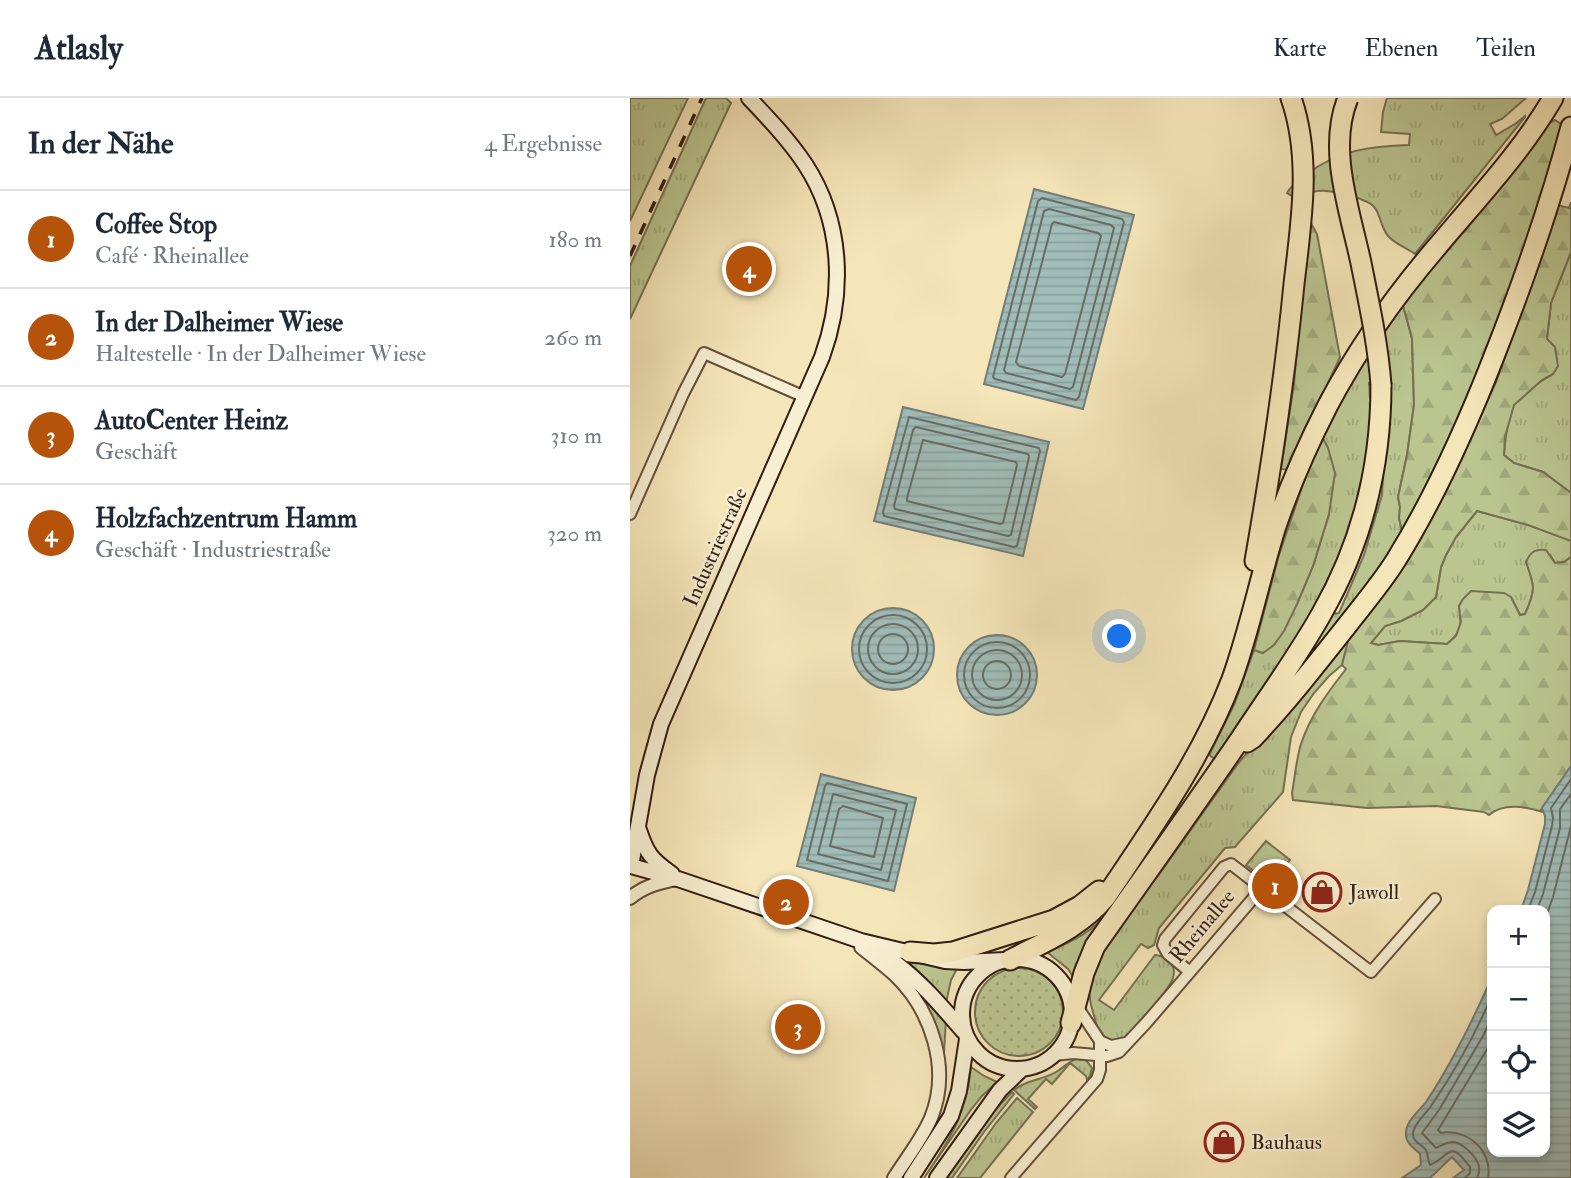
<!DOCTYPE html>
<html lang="de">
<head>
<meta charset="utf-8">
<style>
  :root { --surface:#fff; --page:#f6f6f7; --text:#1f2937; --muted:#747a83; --line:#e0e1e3; --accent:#b45309 }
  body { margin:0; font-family:"IM FELL Double Pica",serif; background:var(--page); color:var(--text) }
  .controls { position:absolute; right:21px; bottom:21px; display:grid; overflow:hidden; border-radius:14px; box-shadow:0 4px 10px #0003 }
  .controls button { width:63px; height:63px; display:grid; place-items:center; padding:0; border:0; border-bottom:2px solid var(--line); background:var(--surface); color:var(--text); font:35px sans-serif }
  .you { position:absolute; left:490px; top:539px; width:24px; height:24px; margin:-18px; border:5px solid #fff; border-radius:50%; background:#1a73e8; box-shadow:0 0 0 10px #1a73e833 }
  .badge { display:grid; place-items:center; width:46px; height:46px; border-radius:50%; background:var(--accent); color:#fff; font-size:23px; font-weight:700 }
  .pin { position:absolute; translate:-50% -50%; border:4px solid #fff; box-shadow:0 2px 7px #0006 }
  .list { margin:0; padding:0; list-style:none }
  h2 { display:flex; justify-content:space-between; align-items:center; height:91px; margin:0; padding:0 28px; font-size:30px }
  h2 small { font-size:23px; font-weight:400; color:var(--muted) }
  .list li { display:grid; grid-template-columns:46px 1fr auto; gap:21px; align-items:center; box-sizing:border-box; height:98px; padding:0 28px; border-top:2px solid var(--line) }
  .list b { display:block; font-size:26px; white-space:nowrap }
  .list p { margin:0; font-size:23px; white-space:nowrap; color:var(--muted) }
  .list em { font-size:23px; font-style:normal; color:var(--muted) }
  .icon { flex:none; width:38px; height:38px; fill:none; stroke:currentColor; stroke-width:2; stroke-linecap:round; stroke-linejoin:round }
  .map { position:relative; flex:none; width:941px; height:1080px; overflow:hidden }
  header { display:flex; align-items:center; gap:42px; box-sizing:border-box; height:98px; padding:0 35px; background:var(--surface); border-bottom:2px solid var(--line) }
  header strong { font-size:33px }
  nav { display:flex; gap:38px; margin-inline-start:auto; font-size:24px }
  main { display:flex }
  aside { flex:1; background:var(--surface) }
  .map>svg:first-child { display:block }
</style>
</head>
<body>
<header>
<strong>Atlasly</strong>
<nav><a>Karte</a><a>Ebenen</a><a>Teilen</a></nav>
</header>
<main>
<aside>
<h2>In der Nähe<small>4 Ergebnisse</small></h2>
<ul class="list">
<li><span class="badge">1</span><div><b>Coffee Stop</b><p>Café · Rheinallee</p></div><em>180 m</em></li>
<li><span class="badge">2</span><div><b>In der Dalheimer Wiese</b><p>Haltestelle · In der Dalheimer Wiese</p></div><em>260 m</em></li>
<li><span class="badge">3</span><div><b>AutoCenter Heinz</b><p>Geschäft</p></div><em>310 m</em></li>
<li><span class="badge">4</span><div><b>Holzfachzentrum Hamm</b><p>Geschäft · Industriestraße</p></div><em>320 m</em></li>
</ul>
</aside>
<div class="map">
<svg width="941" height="1080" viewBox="0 0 941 1080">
  <defs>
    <pattern id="grass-tufts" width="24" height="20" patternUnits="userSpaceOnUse" patternTransform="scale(1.75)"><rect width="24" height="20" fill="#bac590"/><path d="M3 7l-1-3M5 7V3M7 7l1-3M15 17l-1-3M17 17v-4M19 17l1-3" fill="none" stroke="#a0a97b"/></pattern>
    <pattern id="forest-firs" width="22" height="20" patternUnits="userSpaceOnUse" patternTransform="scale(1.75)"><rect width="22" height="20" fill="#bac590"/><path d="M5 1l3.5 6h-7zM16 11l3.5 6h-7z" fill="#a0a97b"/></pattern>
    <pattern id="garden-dots" width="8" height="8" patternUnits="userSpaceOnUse" patternTransform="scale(1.75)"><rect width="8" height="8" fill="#bac590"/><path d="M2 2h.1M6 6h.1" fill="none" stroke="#a0a97b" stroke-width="1.8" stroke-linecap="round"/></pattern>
    <pattern id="water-rules" width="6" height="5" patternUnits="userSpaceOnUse" patternTransform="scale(1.75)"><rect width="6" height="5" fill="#a0bdb9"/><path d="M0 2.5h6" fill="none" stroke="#8aa29e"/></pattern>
  </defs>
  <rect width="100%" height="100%" fill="#f5e6b9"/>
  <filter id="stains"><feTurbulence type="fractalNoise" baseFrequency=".00286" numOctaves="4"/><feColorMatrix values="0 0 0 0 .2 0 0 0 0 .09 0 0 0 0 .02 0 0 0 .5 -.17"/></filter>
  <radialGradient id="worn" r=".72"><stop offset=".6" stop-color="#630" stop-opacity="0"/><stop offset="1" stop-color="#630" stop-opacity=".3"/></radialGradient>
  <path fill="url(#grass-tufts)" stroke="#767052" stroke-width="2" d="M0,0H58L0,123Z
    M76,0H96L101,5L0,221V168Z
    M757,0H896L872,21L860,26L866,37L885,26L895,18V19L785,156C777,150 765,146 758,138C748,126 752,109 735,103C724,98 699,91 688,93C676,94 669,104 657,95C662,86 670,82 677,76C708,52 742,48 779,47L780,36L751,34L753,14Z
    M941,154V395L913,374L884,365L874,357C875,344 877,319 884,307C890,296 912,282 923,276L917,241L921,205Z
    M772,204L782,240L784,307L777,357L768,399L770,409L769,420L772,433L775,434L762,458L638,618L702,516L709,515L734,457L752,397L755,339L756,283L739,285L740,300L743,301L736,369L723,432L704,479L671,535L586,662L579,657L604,607L624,552L633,555L667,506L683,468L699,416L698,350L692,339L733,259Z
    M847,413L899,427L938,441L941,443V459L934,464L925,465L920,457L896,464C905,488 906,492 895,516L890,517L881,499L829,508C832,526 832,534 817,546L770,543L748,547L741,545L755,528L771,523L793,512L806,499L811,469L816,457L826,439Z
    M719,531L721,532L712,567L699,578L684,595L671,614L661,639L653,694L605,749L595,750L529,830L524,847L518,850L511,846L469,902L484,912L525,857C537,858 547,867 543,880C540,892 506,927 496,939L491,942L481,943L472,939L468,932L461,907L459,894L461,876L466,861L502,808L528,778L607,667Z
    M636,743L660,762L640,786L616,767Z
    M483,810L445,882L438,871L417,854C447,842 461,834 483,810Z
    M265,856L328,869L321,882L316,905Z
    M285,892L316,921L314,955L311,956Z
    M450,960L455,961L462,970L460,978L457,982L456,978L440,965L422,986L416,981L398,1001L407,1009L405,1011L384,992C395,982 413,982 426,974C435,969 439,962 450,960Z
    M341,969L354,978L367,984L352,998L340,1013L294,1080C319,1043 337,1015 341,969Z
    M382,994L384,996L354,1034L322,1080H317L364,1013Z
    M387,1000L403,1014L350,1080H327L366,1025Z"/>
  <path fill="url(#forest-firs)" stroke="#767052" stroke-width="2" d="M925,22L931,26L927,48L889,173L834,322L775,434L772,433L769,420L770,409L768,399L777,357L784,307L782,240L772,204L890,60L919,25Z
    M941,104V154L921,205L917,241L925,249L928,268L923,276L912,282L884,307L875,339L874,357L884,365L913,374L941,395V443L898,427L847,413L826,439L816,457L811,469L806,499L793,512L771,523L755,528L741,545L748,547L770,543L817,546L826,538L831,524L829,508L833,501L841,493L874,495L881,499L890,517L895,516C906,492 905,488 896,464C901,453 905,451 916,452L925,465L934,464L941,459V668L911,712L913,714C896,709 874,704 859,717L854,714L806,708L737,710L663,702L662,695C665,679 666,662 671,646C680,618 698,594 716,571L712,567L721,532L780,455L810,403L815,386L834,354L866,284L895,204L927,107L939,110Z
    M677,118L687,136L710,259L659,372L651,371L664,286Z
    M692,339L698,350L705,375L699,416L683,468L667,506L654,533L644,547L633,555L624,552L648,460L687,345Z"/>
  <path fill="url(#garden-dots)" stroke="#767052" stroke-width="2" d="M345 914a44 44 0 1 1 88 0a44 44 0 1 1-88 0Z"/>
  <path fill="url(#water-rules)" stroke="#747d77" stroke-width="2" d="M404,91L504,117L453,311L354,286Z
    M273,309L419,344L393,458L244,423Z
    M222 551a41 41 0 1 1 82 0a41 41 0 1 1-82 0Z
    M327 577a40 40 0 1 1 80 0a40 40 0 1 1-80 0Z
    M941,668V1080H823L834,1072L822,1059L800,1080H772L791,1067L790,1056C784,1050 775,1045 776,1035C776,1023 789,1013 796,1004C822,965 843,922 862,879V1054H915V812H891L898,792L915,726V718L912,710Z
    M191,676L286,700L264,793L167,768Z"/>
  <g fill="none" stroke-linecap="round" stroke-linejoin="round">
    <path stroke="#696c66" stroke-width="2" d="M412,100L492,121L494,124L449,299L446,302L365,281L363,279L408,103Z
      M419,111L481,127L484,130L443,289L440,291L376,275L374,272L414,113Z
      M424,124L468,135L471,138L435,276L432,279L389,268L386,264L422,126Z
      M279,319L409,350L410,353L387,448L384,449L254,418L253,414Z
      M286,329L398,356L399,359L381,437L378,438L265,411L264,408L283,332Z
      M293,342L386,364L387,367L373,425L370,426L277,403V400Z
      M229 551a34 34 0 1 1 68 0a34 34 0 1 1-68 0Z
      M238 551a25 25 0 1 1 50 0a25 25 0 1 1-50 0Z
      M248 551a15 15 0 1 1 30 0a15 15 0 1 1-30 0Z
      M334 577a33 33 0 1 1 66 0a33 33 0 1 1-66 0Z
      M342 577a25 25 0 1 1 50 0a25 25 0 1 1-50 0Z
      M353 577a14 14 0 1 1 28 0a14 14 0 1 1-28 0Z
      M197,685L277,706L258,783L177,762L195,688Z
      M203,696L266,712L251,772L188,756Z
      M213,708L253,720L244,759L200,748L209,711Z
      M898,812L905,794L922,728L923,720L921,710L941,681
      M907,812L913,796L930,730V711L941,696
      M915,822L923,799L941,728
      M835,1080L840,1075V1069C819,1040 821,1058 800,1067C798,1063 798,1056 796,1052C792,1046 782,1044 783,1035C784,1025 796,1016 801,1008C825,973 846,935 862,897
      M847,1080C849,1075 850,1073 849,1068C846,1058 833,1045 823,1044C816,1044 811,1048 806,1050L792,1035L809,1012L853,938L862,919
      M858,1080C863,1053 837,1030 811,1035L808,1032L862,943"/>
    <defs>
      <path id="minor" d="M0,416L53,296L74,255L175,299
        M560,874L538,856L533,847L535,841L594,769L601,766L741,874L805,801
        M436,892L470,943L481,948L496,945
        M424,957L443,955L477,958L489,954L517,924L632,790
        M381,1080L467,981L470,972V943"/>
      <path id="tertiary" d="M0,800C14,788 30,784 47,781
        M231,849C242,858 254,867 264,876C302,912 321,971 301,1020C292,1041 276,1061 264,1080"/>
      <path id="secondary" d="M119,0C139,21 159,42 175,66C213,124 215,196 192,259L31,626L17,677L1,768L48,781L231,843L315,863L334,864L375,862
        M9,732C17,756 21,761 42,776
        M239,849C249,854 259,860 267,866C292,885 313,910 333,933
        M332 916a55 55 0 1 1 110 0a55 55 0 1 1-110 0Z
        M281,1080L321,1018L329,993L337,941
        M307,1080L370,992L392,971"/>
      <path id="motorway" d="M625,463C641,371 655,279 664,186C671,125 682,60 661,0
        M617,644L623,640C656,605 685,568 715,530C732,508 751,486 766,462C805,399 836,330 863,261C893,185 920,108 941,29
        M280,854L304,856L323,854L424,822L450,808L469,793
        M380,862C414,844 450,830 475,800C522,730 572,660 602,581C620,531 630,479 646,428C660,387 678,346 698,307C728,250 765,198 806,150C847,101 891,55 923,0
        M441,925L454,875L465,848C514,779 563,710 611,640C638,599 668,558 692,515C732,445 751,368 751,287"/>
    </defs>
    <use href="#minor" stroke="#634e3c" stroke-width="14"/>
    <use href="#tertiary" stroke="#634e3c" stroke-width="16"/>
    <use href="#secondary" stroke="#321c13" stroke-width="18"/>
    <use href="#motorway" stroke="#321c13" stroke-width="23"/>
    <use href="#minor" stroke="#f8efd2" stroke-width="10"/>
    <use href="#tertiary" stroke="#f8efd2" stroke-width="12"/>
    <use href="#secondary" stroke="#f8efd2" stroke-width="14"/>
    <use href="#motorway" stroke="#f5e6b9" stroke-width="19"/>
    <path stroke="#321c13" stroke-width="3.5" stroke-dasharray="12 12" stroke-linecap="butt" d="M0,158L72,0"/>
    <defs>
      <path id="motorway-bridge" d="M718,0C697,51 720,113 731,165C739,205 748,246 751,287"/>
    </defs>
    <use href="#motorway-bridge" stroke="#321c13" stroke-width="23" stroke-linecap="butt"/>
    <use href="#motorway-bridge" stroke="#f5e6b9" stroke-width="19"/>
  </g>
  <defs>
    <symbol id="shop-ring" viewBox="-11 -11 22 22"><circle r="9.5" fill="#f8efd2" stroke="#8f2418" stroke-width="1.5"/><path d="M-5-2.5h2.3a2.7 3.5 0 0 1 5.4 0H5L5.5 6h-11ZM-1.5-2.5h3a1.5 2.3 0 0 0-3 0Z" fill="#8f2418"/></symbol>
  </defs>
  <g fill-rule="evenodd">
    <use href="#shop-ring" x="670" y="772" width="44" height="44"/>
    <use href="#shop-ring" x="572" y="1022" width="44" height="44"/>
  </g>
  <g text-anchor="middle" stroke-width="5" stroke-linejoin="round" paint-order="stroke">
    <g font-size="21" fill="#321c13" stroke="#f8efd2">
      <text transform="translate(85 449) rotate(-66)" y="7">Industriestraße</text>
      <text transform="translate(572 828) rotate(-50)" y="7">Rheinallee</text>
    </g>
    <g font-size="21" fill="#321c13" stroke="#f8efd2" text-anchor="start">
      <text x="719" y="801">Jawoll</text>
      <text x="621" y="1051">Bauhaus</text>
    </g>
  </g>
  <rect width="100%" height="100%" filter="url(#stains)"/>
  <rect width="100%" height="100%" fill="url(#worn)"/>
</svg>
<div class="controls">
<button>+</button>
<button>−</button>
<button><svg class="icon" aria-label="locate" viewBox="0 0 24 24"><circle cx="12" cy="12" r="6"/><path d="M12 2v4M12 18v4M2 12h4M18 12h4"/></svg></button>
<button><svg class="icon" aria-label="layers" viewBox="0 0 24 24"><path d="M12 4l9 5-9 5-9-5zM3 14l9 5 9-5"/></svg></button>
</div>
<div class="you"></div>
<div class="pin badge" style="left:645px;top:788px">1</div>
<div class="pin badge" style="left:156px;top:804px">2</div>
<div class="pin badge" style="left:168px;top:929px">3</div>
<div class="pin badge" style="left:119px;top:171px">4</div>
</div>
</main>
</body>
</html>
